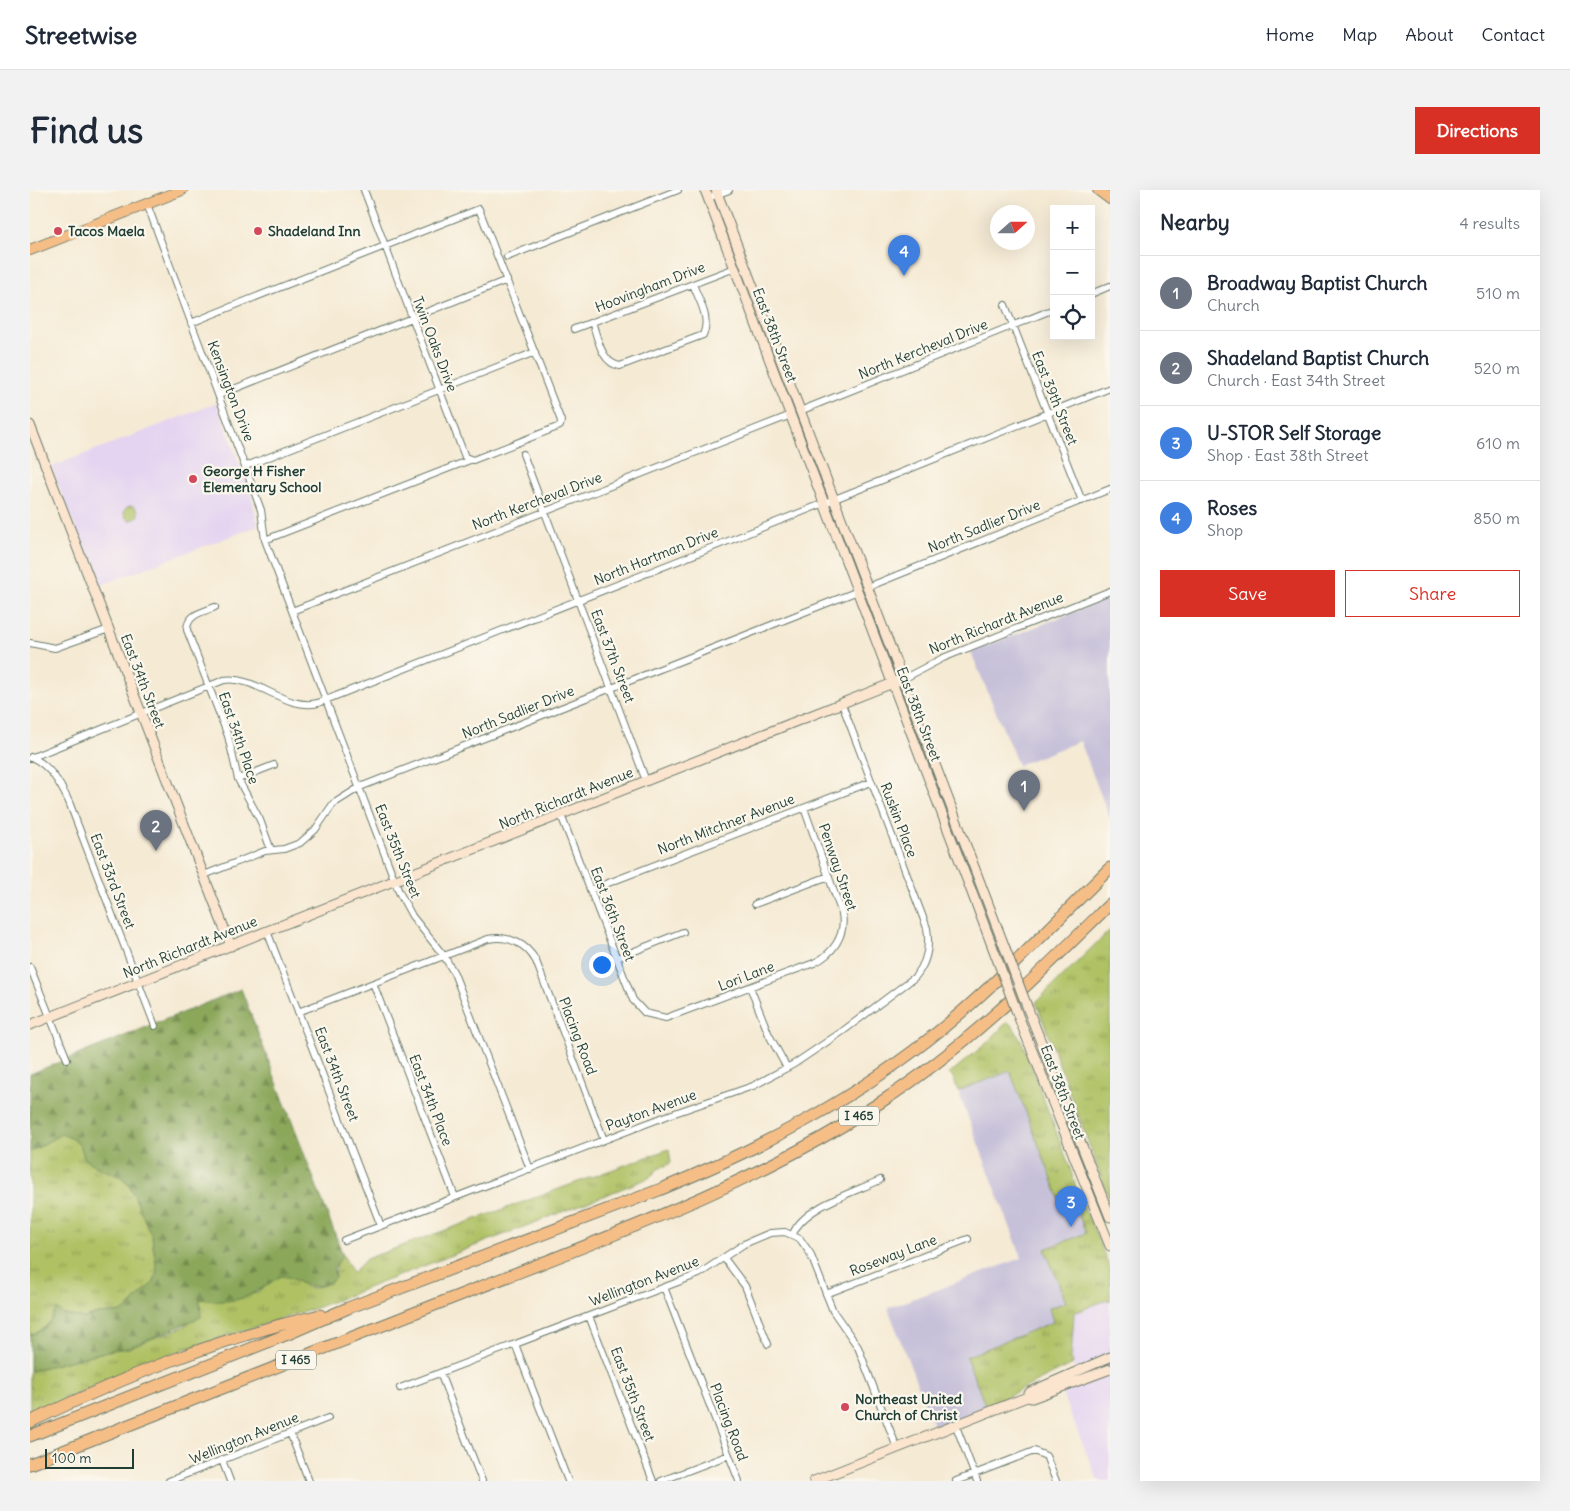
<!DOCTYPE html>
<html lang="en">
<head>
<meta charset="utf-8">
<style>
  :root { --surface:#fff; --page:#f2f2f3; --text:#1f2937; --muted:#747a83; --line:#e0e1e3; --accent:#d93025 }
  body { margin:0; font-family:Delius,sans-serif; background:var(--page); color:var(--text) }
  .controls { position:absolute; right:15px; top:15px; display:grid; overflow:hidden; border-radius:0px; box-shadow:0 5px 20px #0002 }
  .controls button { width:45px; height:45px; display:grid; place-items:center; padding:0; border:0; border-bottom:1px solid var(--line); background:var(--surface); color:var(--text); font:25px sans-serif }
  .compass { position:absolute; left:960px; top:15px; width:45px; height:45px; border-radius:50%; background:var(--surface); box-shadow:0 5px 20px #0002; rotate:69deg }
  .scale { position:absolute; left:15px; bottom:12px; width:89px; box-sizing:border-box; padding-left:5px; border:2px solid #1f3d34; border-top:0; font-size:14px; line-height:18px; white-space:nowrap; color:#1f3d34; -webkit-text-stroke:4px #fbf7ec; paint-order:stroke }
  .you { position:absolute; left:571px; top:774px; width:18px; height:18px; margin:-12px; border:4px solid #fff; border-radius:50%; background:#1a73e8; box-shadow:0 0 0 8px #1a73e833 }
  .badge { display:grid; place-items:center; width:32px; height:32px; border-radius:50%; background:var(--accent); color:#fff; font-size:16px; font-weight:700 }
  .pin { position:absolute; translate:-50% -41px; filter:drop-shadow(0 1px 2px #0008) }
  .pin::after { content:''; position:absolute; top:26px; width:18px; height:15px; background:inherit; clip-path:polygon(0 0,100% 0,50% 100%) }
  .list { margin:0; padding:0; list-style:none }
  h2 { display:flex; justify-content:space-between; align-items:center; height:65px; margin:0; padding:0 20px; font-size:21px }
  h2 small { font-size:16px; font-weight:400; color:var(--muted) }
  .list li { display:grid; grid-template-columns:32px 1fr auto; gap:15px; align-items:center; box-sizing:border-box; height:75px; padding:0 20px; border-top:1px solid var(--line) }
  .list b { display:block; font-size:19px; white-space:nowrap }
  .list p { margin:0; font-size:16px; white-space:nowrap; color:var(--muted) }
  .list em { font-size:16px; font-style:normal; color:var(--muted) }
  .actions { display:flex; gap:10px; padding:15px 20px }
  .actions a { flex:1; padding:11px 0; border:1px solid var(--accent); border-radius:0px; text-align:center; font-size:18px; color:var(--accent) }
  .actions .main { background:var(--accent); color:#fff }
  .icon { flex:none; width:28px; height:28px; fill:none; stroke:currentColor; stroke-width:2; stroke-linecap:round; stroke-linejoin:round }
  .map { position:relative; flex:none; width:1080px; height:1291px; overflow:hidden; border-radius:0px }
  header { display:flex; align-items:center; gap:30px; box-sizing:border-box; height:70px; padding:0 25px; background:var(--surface); border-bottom:1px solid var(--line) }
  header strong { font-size:24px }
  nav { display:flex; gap:28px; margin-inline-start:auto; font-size:18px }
  .intro { display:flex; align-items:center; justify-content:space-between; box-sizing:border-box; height:120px; padding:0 30px }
  h1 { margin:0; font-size:35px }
  .button { padding:12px 22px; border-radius:0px; background:var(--accent); color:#fff; font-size:18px; font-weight:700 }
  main { display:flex; gap:30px; padding:0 30px }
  aside { flex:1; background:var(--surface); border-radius:0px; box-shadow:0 5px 20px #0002 }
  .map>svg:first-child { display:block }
</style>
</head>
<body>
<header>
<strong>Streetwise</strong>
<nav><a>Home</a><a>Map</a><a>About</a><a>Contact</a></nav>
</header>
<div class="intro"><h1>Find us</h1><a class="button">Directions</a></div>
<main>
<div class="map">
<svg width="1080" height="1291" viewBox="0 0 1080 1291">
  <defs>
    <pattern id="grass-tufts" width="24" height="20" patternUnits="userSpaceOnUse" patternTransform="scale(1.25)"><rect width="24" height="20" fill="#afc164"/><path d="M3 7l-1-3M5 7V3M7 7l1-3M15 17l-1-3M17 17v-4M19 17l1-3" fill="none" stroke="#8e9e53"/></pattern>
    <pattern id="forest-firs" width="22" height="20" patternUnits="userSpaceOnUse" patternTransform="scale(1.25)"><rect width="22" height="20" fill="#8ba75a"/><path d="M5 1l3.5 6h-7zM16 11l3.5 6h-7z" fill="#71894b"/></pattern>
  </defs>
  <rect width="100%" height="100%" fill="#fbf7ec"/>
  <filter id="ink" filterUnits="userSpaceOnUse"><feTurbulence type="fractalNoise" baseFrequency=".02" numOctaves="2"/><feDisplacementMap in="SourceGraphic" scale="10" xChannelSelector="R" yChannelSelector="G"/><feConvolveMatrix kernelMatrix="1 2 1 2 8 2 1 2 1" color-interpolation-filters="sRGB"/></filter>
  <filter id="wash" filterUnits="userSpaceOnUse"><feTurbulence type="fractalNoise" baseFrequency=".0096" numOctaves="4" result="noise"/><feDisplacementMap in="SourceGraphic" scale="20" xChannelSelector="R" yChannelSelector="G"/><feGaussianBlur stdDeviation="1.12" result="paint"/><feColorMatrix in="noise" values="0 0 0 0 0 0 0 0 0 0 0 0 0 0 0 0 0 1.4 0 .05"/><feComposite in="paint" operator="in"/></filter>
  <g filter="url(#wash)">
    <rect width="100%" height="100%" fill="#f5ead4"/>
    <path fill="#e4d3f1" d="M187,213L222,308L228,336L68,396L21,277Z
      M1076,1110L1080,1111V1291H1068L1032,1204L1050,1195L1041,1168L1044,1122Z"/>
    <path fill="#c6c0d9" d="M1080,408V629L1050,551L988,575L941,462Z
      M980,881L1033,1018L1044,1014L1056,1043L1036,1112L1023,1132L937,1167L956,1217L904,1238L858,1118L992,1068L928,901Z"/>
    <path fill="url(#grass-tufts)" stroke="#677f4c" d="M94 323a7 7 0 1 1 14 0a7 7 0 1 1-14 0Z
      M1080,740V1011L1006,812Z
      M977,832L983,836L992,852L1039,975L1046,997L1080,1078V1111L1076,1110L1044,1123L1041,1168L1043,1174L956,1217L936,1167L1023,1132L1019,1118L1036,1112L1015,1059L1056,1043L1044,1014L1033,1018L980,881L928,901L923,887L919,884L958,852Z
      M31,944C45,949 52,953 54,969L67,977L91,987L99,994L122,1047L127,1081L124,1092L93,1122L68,1124L55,1128L24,1123C20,1137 12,1140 0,1145V962Z
      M639,959L641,973L628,979L619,988L286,1118L144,1163L57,1199L0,1226V1181L82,1160L98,1158L155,1136L170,1109L190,1111L227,1103L249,1086H259L278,1098H284L300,1093L305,1088L307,1072L313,1065L323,1083L336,1069Z"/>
    <path fill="url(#forest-firs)" stroke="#557247" d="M211,799L313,1065L304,1078L305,1088C300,1093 297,1093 291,1095C274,1101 266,1086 250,1086C245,1090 242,1091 237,1095C211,1112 201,1113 170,1109L171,1127L98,1158L82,1160L0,1181V1145C18,1138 18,1135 27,1119L34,1125L55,1128L68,1124L93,1122L124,1092L127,1081L122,1047L99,994L91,987L67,977L54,968C52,953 44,949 31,944L0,962V884Z"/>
  </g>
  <g filter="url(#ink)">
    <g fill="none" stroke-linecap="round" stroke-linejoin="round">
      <defs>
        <path id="street" d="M678,8L699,0
          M117,14L231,320L235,350L369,702L382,726L414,766L424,783L500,979
          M477,67L648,0
          M1061,104L1080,96
          M975,115L1052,311
          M562,132C568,148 571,173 590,176L673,145C681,128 669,111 663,94
          M161,133C257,94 353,57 449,19L531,231L530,236L443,270L435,267L334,0
          M544,139L705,78
          M189,205L477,90
          M770,221L1024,119
          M493,264L616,591
          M216,276L505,162
          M235,350L440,270
          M838,397L1080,299
          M185,417C173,422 157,424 157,440L198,546L208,589L230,630L241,660
          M262,421L761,225
          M0,453L25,458L79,439
          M873,489L913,468L1080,401
          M1,567C20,575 31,595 39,612L125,836
          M0,568L194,490C226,485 255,521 288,513L835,297L1080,198
          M208,589L244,575
          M531,625L603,810L615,823L636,828L784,773C803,764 816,745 812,724L774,618
          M174,685L235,661L254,659L270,653L285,640L303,614L330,597L828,401
          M560,700L841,592
          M725,714L799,686
          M237,741L351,1036
          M587,768L653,742
          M0,777L37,869
          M343,793L425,1007
          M720,797L739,845L757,878
          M268,822L458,749C478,745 496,753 506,771L574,950
          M763,1044C773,1017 825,1002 850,990
          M314,1050L639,925L723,896L764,874L813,841L885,787C897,773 900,756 897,738L812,514
          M694,1068L715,1096L738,1154
          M634,1097L709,1291
          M796,1104L938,1049
          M559,1126L623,1291
          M485,1154L538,1291
          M410,1183L452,1291
          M370,1198L669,1084L714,1054L740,1043L755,1042L770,1049L780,1063L803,1121L828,1157L867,1258
          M926,1236L947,1291
          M260,1243L279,1291
          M192,1270L200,1291
          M139,1291L298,1228
          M631,1291L699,1265
          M926,1291L1004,1261L1016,1266L1026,1291"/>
        <path id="secondary" d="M675,0L966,766
          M686,0L975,758
          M0,235L201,756
          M998,819L1080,1027
          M989,828L1080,1056
          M0,835L873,489
          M997,1207L1000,1202L1080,1167
          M784,1291L997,1207L1002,1208L1080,1179"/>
        <path id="primary" d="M1068,0L1080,9
          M0,60L152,0"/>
        <path id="highway" d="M0,1232C94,1187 188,1148 290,1125
          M0,1246L258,1144L318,1118L629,1000C731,958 828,908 914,837C973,788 1025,732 1080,678
          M0,1274C149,1215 299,1156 448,1098C586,1044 727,993 851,912C937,857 1008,785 1080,714"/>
      </defs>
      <use href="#street" stroke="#6a7a6c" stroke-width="8"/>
      <use href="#secondary" stroke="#6a7a6c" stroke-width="11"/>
      <use href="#primary" stroke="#6a7a6c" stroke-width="12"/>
      <use href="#highway" stroke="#6a7a6c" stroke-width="13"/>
      <use href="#street" stroke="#fff" stroke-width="6"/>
      <use href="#secondary" stroke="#fbe5cf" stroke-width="9"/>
      <use href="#primary" stroke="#f6be87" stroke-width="10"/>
      <use href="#highway" stroke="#f6be87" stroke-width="11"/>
      <defs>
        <path id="secondary-bridge" d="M975,758L998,819
          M966,766L989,828"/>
      </defs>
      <use href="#secondary-bridge" stroke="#6a7a6c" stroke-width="11" stroke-linecap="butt"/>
      <use href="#secondary-bridge" stroke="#fbe5cf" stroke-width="9"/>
    </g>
  </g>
  <g fill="#d1495b" stroke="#fbf7ec" stroke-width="2">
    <circle cx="28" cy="41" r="5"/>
    <circle cx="228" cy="41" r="5"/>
    <circle cx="163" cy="289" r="5"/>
    <circle cx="815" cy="1217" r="5"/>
  </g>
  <g text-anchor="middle" stroke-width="4.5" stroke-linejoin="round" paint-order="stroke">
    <g fill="#fbf7ec" stroke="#61756b" stroke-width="1">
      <rect x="809" y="916.5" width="40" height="19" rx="4"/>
      <rect x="246" y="1160.5" width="40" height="19" rx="4"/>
    </g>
    <g font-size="12" font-weight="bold" fill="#1f3d34">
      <text x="829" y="930">I 465</text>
      <text x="266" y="1174">I 465</text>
    </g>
    <g font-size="14" font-weight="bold" fill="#1f3d34" stroke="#fbf7ec" text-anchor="start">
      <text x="38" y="46">Tacos Maela</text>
      <text x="238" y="46">Shadeland Inn</text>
      <text x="173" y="286">George H Fisher<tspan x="173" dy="16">Elementary School</tspan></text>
      <text x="825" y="1214">Northeast United<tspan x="825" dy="16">Church of Christ</tspan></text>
    </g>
    <g font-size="14" fill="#1f3d34" stroke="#fbf7ec">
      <text transform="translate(620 97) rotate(-21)" y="5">Hoovingham Drive</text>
      <text transform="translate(745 145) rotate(69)" y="5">East 38th Street</text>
      <text transform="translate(405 154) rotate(69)" y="5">Twin Oaks Drive</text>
      <text transform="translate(893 159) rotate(-22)" y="5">North Kercheval Drive</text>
      <text transform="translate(201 201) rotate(69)" y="5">Kensington Drive</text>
      <text transform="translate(1025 208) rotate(68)" y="5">East 39th Street</text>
      <text transform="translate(507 311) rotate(-21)" y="5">North Kercheval Drive</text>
      <text transform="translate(954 336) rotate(-22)" y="5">North Sadlier Drive</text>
      <text transform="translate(626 366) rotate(-22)" y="5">North Hartman Drive</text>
      <text transform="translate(966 433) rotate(-22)" y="5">North Richardt Avenue</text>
      <text transform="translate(583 466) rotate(69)" y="5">East 37th Street</text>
      <text transform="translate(113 491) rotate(69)" y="5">East 34th Street</text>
      <text transform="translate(488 522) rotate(-22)" y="5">North Sadlier Drive</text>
      <text transform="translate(889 524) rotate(69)" y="5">East 38th Street</text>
      <text transform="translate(209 548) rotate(71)" y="5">East 34th Place</text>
      <text transform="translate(536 608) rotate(-22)" y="5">North Richardt Avenue</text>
      <text transform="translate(869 630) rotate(69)" y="5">Ruskin Place</text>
      <text transform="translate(696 634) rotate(-21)" y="5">North Mitchner Avenue</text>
      <text transform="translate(368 661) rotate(68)" y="5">East 35th Street</text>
      <text transform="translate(808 677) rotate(71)" y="5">Penway Street</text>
      <text transform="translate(83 691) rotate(69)" y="5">East 33rd Street</text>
      <text transform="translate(583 724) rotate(69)" y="5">East 36th Street</text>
      <text transform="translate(160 757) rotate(-22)" y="5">North Richardt Avenue</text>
      <text transform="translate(716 786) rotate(-21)" y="5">Lori Lane</text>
      <text transform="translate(548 846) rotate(69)" y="5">Placing Road</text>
      <text transform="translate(307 884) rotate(69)" y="5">East 34th Street</text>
      <text transform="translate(1033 902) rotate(69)" y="5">East 38th Street</text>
      <text transform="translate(401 910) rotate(69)" y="5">East 34th Place</text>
      <text transform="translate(621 920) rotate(-20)" y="5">Payton Avenue</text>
      <text transform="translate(863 1065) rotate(-21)" y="5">Roseway Lane</text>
      <text transform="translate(614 1091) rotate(-21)" y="5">Wellington Avenue</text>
      <text transform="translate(603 1204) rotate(69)" y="5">East 35th Street</text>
      <text transform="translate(699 1232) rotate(69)" y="5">Placing Road</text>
      <text transform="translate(214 1248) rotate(-22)" y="5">Wellington Avenue</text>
    </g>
  </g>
</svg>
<div class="controls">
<button>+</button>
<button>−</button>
<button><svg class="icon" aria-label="locate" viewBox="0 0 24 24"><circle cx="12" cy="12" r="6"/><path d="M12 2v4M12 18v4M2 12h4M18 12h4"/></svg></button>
</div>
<svg class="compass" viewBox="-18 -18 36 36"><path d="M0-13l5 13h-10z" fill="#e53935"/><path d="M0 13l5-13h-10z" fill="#747a83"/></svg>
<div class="scale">100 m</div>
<div class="you"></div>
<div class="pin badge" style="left:994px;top:621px;background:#6b7280">1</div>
<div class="pin badge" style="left:126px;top:661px;background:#6b7280">2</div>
<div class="pin badge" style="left:1041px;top:1037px;background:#3f7fe0">3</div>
<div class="pin badge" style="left:874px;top:86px;background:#3f7fe0">4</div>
</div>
<aside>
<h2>Nearby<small>4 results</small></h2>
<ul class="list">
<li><span class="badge" style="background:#6b7280">1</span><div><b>Broadway Baptist Church</b><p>Church</p></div><em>510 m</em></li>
<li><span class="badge" style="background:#6b7280">2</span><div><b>Shadeland Baptist Church</b><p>Church · East 34th Street</p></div><em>520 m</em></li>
<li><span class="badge" style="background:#3f7fe0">3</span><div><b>U-STOR Self Storage</b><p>Shop · East 38th Street</p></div><em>610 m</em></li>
<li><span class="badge" style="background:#3f7fe0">4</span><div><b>Roses</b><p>Shop</p></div><em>850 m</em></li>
</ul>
<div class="actions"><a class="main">Save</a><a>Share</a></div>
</aside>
</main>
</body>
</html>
